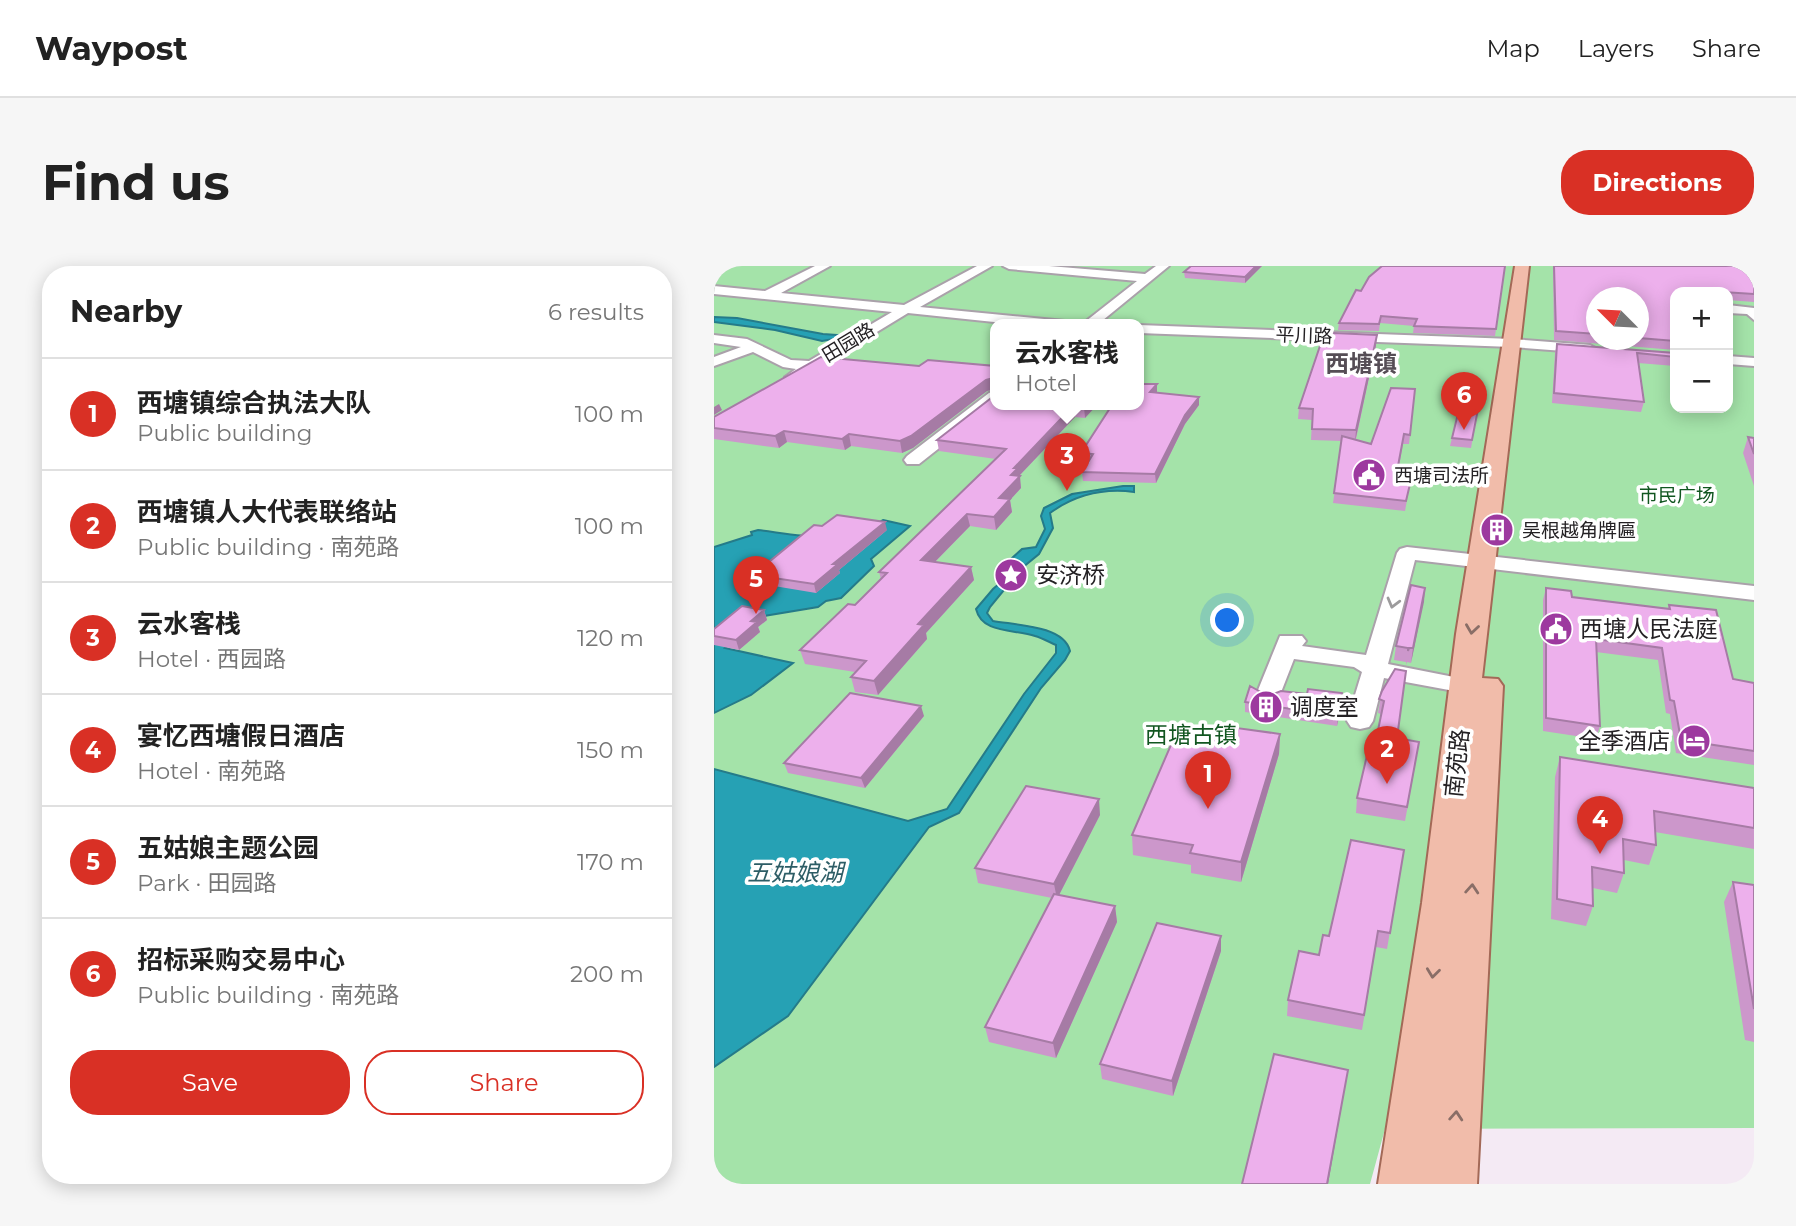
<!DOCTYPE html>
<html lang="en">
<head>
<meta charset="utf-8">
<style>
  :root { --surface:#fff; --page:#f6f6f6; --text:#222; --muted:#767676; --line:#e0e0e0; --accent:#d93025 }
  body { margin:0; font-family:Montserrat,"Noto Sans SC",sans-serif; background:var(--page); color:var(--text) }
  .controls { position:absolute; right:21px; top:21px; display:grid; overflow:hidden; border-radius:14px; box-shadow:0 4px 18px #0003 }
  .controls button { width:63px; height:63px; display:grid; place-items:center; padding:0; border:0; border-bottom:2px solid var(--line); background:var(--surface); color:var(--text); font:35px sans-serif }
  .compass { position:absolute; left:872px; top:21px; width:63px; height:63px; border-radius:50%; background:var(--surface); box-shadow:0 4px 18px #0003; rotate:294deg }
  .you { position:absolute; left:514px; top:355px; width:24px; height:24px; margin:-18px; border:5px solid #fff; border-radius:50%; background:#1a73e8; box-shadow:0 0 0 10px #1a73e833 }
  .badge { display:grid; place-items:center; width:46px; height:46px; border-radius:50%; background:var(--accent); color:#fff; font-size:23px; font-weight:700 }
  .pin { position:absolute; translate:-50% -58px; filter:drop-shadow(0 2px 4px #0008) }
  .pin::after { content:''; position:absolute; top:37px; width:24px; height:21px; background:inherit; clip-path:polygon(0 0,100% 0,50% 100%) }
  .popup { position:absolute; left:276px; top:53px; width:154px; height:91px; box-sizing:border-box; display:grid; place-content:center; border-radius:14px; background:var(--surface); filter:drop-shadow(0 2px 5px #0005); font-size:23px; white-space:nowrap; color:var(--muted) }
  .popup b { font-size:26px; color:var(--text) }
  .popup::after { content:''; position:absolute; left:50%; top:100%; margin-left:-14px; border:14px solid transparent; border-top-color:var(--surface) }
  .list { margin:0; padding:0; list-style:none }
  h2 { display:flex; justify-content:space-between; align-items:center; height:91px; margin:0; padding:0 28px; font-size:30px }
  h2 small { font-size:23px; font-weight:400; color:var(--muted) }
  .list li { display:grid; grid-template-columns:46px 1fr auto; gap:21px; align-items:center; box-sizing:border-box; height:112px; padding:0 28px; border-top:2px solid var(--line) }
  .list b { display:block; font-size:26px; white-space:nowrap }
  .list p { margin:0; font-size:23px; white-space:nowrap; color:var(--muted) }
  .list em { font-size:23px; font-style:normal; color:var(--muted) }
  .actions { display:flex; gap:14px; padding:21px 28px }
  .actions a { flex:1; padding:16px 0; border:2px solid var(--accent); border-radius:28px; text-align:center; font-size:24px; color:var(--accent) }
  .actions .main { background:var(--accent); color:#fff }
  .map { position:relative; flex:none; width:1040px; height:918px; overflow:hidden; border-radius:28px }
  header { display:flex; align-items:center; gap:42px; box-sizing:border-box; height:98px; padding:0 35px; background:var(--surface); border-bottom:2px solid var(--line) }
  header strong { font-size:33px }
  nav { display:flex; gap:38px; margin-inline-start:auto; font-size:24px }
  .intro { display:flex; align-items:center; justify-content:space-between; box-sizing:border-box; height:168px; padding:0 42px }
  h1 { margin:0; font-size:49px }
  .button { padding:18px 32px; border-radius:28px; background:var(--accent); color:#fff; font-size:24px; font-weight:700 }
  main { display:flex; gap:42px; padding:0 42px }
  aside { flex:1; background:var(--surface); border-radius:28px; box-shadow:0 4px 18px #0003 }
  .map>svg:first-child { display:block }
</style>
</head>
<body>
<header>
<strong>Waypost</strong>
<nav><a>Map</a><a>Layers</a><a>Share</a></nav>
</header>
<div class="intro"><h1>Find us</h1><a class="button">Directions</a></div>
<main>
<aside>
<h2>Nearby<small>6 results</small></h2>
<ul class="list">
<li><span class="badge">1</span><div><b>西塘镇综合执法大队</b><p>Public building</p></div><em>100 m</em></li>
<li><span class="badge">2</span><div><b>西塘镇人大代表联络站</b><p>Public building · 南苑路</p></div><em>100 m</em></li>
<li><span class="badge">3</span><div><b>云水客栈</b><p>Hotel · 西园路</p></div><em>120 m</em></li>
<li><span class="badge">4</span><div><b>宴忆西塘假日酒店</b><p>Hotel · 南苑路</p></div><em>150 m</em></li>
<li><span class="badge">5</span><div><b>五姑娘主题公园</b><p>Park · 田园路</p></div><em>170 m</em></li>
<li><span class="badge">6</span><div><b>招标采购交易中心</b><p>Public building · 南苑路</p></div><em>200 m</em></li>
</ul>
<div class="actions"><a class="main">Save</a><a>Share</a></div>
</aside>
<div class="map">
<svg width="1040" height="918" viewBox="0 0 1040 918">
  <rect width="100%" height="100%" fill="#f4eaf4"/>
  <path fill="#a4e3a9" fill-rule="evenodd" d="M0,0H1040V862L671,863L656,918H0ZM961,26H1014V142H961ZM882,32H924V74H882ZM281,59H425V139H281Z"/>
  <path fill="#26a1b4" stroke="#257b89" stroke-width="2" d="M0,51L23,52L109,68L137,70L108,75L61,64L0,56Z
    M409,220H420V226C390,222 361,229 336,247L339,262L325,288L308,302L276,341L273,347L279,355C300,359 350,359 356,385L351,394L327,422L245,547L215,561L74,750L0,801V503L194,555L233,543L310,428L342,387V379C335,376 328,372 321,370C300,363 268,368 262,343L279,323L298,307L297,293L308,283L322,281L331,263L327,250L330,242L358,228Z
    M169,254L196,260L157,293L160,300L127,332L112,335L104,341L50,350L11,382L79,397L37,429L0,447V281L38,269L37,266L44,264C91,270 127,280 169,254Z"/>
  <g fill="none" stroke-linecap="round" stroke-linejoin="round">
    <defs>
      <path id="minor" d="M101,0H116L67,27L190,39L263,0H278L206,41L351,55L358,59H309L194,47L84,114H74L71,111L82,103L69,101L39,86L0,100V91L27,81L0,77V69L33,73L77,94L95,95L178,46L0,28V20L51,25Z
        M289,0H335L431,8L442,0H455L383,59H367L423,15L295,3Z
        M1014,39L1040,42V54L1033,48L1014,47Z
        M425,59L798,73L876,79L883,83L876,87L798,81L425,67Z
        M1014,90L1040,92V100L1014,98Z
        M281,125V138L205,198H193L190,194L193,190L275,127Z
        M693,281L1040,320V334L701,294L674,398L760,415L763,420L760,425L751,427L670,412L659,455L655,461L646,463L637,461L633,455L648,406L640,401L580,393L564,434L555,437L546,434L542,429L566,370H588L592,375L588,380L652,389L683,287L686,283Z"/>
      <path id="major" d="M801,0H815L768,412L784,413L789,420L763,918H664L708,637L742,368Z"/>
    </defs>
    <use href="#minor" stroke="#aaa1aa" stroke-width="4"/>
    <use href="#major" stroke="#a36957" stroke-width="4"/>
    <use href="#minor" fill="#fff" fill-rule="evenodd"/>
    <use href="#major" fill="#f1bcaa" fill-rule="evenodd"/>
  </g>
  <path fill="#cc97cb" fill-rule="evenodd" d="M477,0H548L531,17L471,12L470,6Z
    M791,0L781,70L699,67L700,60L666,57L665,65L624,64L625,57L647,25Z
    M839,0H1040V36L1014,34V26H961V84L840,74ZM883,32H925V74H883Z
    M843,78L961,87V100L924,97L930,136L927,146L838,137L841,87Z
    M662,79L642,173L657,178L701,123L695,178H689L682,216L696,218L691,245L619,237L628,175L597,174L598,154L584,153L585,142Z
    M205,100H281V123H280L273,125L199,182L188,187L137,180L131,184L73,176L65,182L0,173V151Z
    M443,127L485,131V139L471,158L442,217L369,215L368,206L374,197L368,196L367,187Z
    M767,128L757,182L736,180L738,172Z
    M281,129L383,139L371,152L361,151L305,210L307,222L296,234L298,246L282,264L256,260L221,296L257,301L260,314L212,367L213,373L164,429L141,426L137,411L141,406L91,398L86,384L141,339L167,313L165,306L282,193L225,185L223,174Z
    M1034,171L1040,172V220L1029,187Z
    M173,264L125,304L126,307L102,327L42,317L39,309Z
    M711,322L697,397L693,396L692,399V396L680,394L682,380Z
    M832,322L858,331L954,343L955,339L1019,413L1040,417V499L962,487L956,448L952,447L944,394L882,386L886,460L882,473L829,465V334Z
    M50,344L53,354L44,361L46,366L25,384L0,379V363Z
    M668,425L683,472L703,490L691,555L642,547L643,532L663,469L667,448L664,447Z
    M593,428L628,437L623,460L531,446V436L554,430Z
    M210,450L151,522L74,507L70,497Z
    M522,466L566,468L565,488L527,616L477,607V599L419,589L418,569Z
    M846,491L1040,522V583L941,566L942,579L935,599L910,594V607L903,627L879,622V640L872,660L837,653L841,511Z
    M386,549L345,629L401,640L403,656L342,792L275,776L271,761L338,632L264,617L261,602Z
    M690,584L673,683L662,681L648,764L573,750L574,734L605,689L615,670Z
    M1019,616L1040,619V776L1031,774L1010,636Z
    M507,685L459,830L388,813L386,798Z"/>
  <path fill="#a67ba5" d="M542,0H548L531,17V11Z
    M663,69L662,79L641,176L642,164Z
    M279,112L280,123L273,125L199,182L188,187L186,175L272,114Z
    M443,118V127L436,126Z
    M485,131V139L471,158L442,217L441,208L471,149Z
    M5,138L8,144L0,149V141Z
    M372,139H383L371,152L370,141Z
    M359,140L361,151L305,210H306L307,222L296,234L298,246L282,264L280,251L285,232L300,202Z
    M70,165L73,176L65,182L61,170Z
    M135,168L137,180L131,184L128,173Z
    M253,248L256,260L210,307L207,294Z
    M171,256L173,264L125,304L126,307L102,327L100,318L119,298Z
    M257,301L260,314L212,367L213,373L164,429L160,415L204,358Z
    M711,322L710,336L697,397L699,382Z
    M50,344L53,354L44,361L46,366L25,384L22,374L37,355Z
    M628,427V437L623,460L624,450Z
    M207,440L210,450L151,522L147,512Z
    M566,468L565,488L527,616V596Z
    M385,533L386,549L343,633L340,618Z
    M401,640L403,656L342,792L339,777Z
    M507,670V685L459,830L458,815Z
    M634,804L614,918H613Z"/>
  <path fill="#edb0ec" stroke="#a67ba5" stroke-width="2" d="M477,0H542L531,11L470,6Z
    M668,0H791L782,63L700,60L703,53L667,50L665,58L625,57L642,24L647,25L655,11Z
    M840,0H1040V28L994,25V26H961V75L925,72V32H883V68L842,65Z
    M620,67L663,69L642,164L598,163L599,143L585,142L609,71H618Z
    M843,78L961,87V91L923,87L930,136L840,127Z
    M107,91L205,100L214,94L281,100V114L279,112L272,114L197,170L186,175L135,168L128,173L70,165L61,170L0,162V151Z
    M425,118H443L436,126L485,131L471,149L441,208L368,206L379,188L367,187L398,139H425Z
    M677,122L701,123L696,169L690,168L681,216L696,218L692,235L620,227L628,170L657,178Z
    M281,125V139H372L370,141L359,140L300,202H304L297,209L306,210L285,232L296,233L280,251L253,248L207,294L257,301L204,358L210,359L160,415L137,411L152,395L86,384L134,338L141,339L173,307L165,306L292,183L223,174L281,129Z
    M749,127L767,128L758,174L738,172Z
    M1034,171L1040,172V188Z
    M123,249L171,256L119,298H124L100,318L39,309L100,259L108,260Z
    M697,319L711,322L699,382H695L694,385V382L682,380Z
    M832,322L857,325L858,331L956,343L955,339L1002,344L1019,413L1040,417V485L967,474L960,435L956,434L948,382L882,373L886,460L832,452Z
    M28,340L50,344L37,355L43,356L22,374L0,370V363Z
    M681,403L692,405L683,472L705,476L693,541L643,532L658,468L663,469L670,435L665,433L668,425Z
    M536,420L554,430L567,425L593,428L594,423L628,427L624,450L531,436Z
    M136,427L207,440L147,512L70,497Z
    M466,458L522,466L523,462L566,468L527,596L476,587L479,579L418,569Z
    M846,491L1040,522V562L940,545L942,579L909,573L910,607L878,601L879,640L843,633Z
    M312,520L385,533L340,618L261,602Z
    M637,574L690,584L676,667L664,665L650,749L574,734L585,685L605,689L609,669L615,670Z
    M1019,616L1040,619V743Z
    M340,628L401,640L339,777L271,761Z
    M443,657L507,670L458,815L386,798Z
    M560,788L634,804L613,918H528Z"/>
  <defs><path id="oneway-chevron" d="M-2-3.5L2.5 0L-2 3.5" fill="none" stroke-width="1.6" stroke-linecap="round" stroke-linejoin="round" transform="scale(1.75)"/></defs>
  <use stroke="#9c9b9c" href="#oneway-chevron" transform="translate(679 337) rotate(105)"/>
  <g stroke="#8a6e67">
    <use href="#oneway-chevron" transform="translate(758 363) rotate(98)"/>
    <use href="#oneway-chevron" transform="translate(758 623) rotate(-86)"/>
    <use href="#oneway-chevron" transform="translate(719 707) rotate(97)"/>
    <use href="#oneway-chevron" transform="translate(742 850) rotate(-86)"/>
  </g>
  <defs>
    <symbol id="civic-disc" viewBox="-11 -11 22 22"><circle r="9.5" fill="#9d399f" stroke="#fff"/><path d="M-.6-6.5H3V-4.5H.6V-3L4-1V1h2V6H-6V1h2V-1L-.6-3ZM-1.2 2.5V6h2.4V2.5Z" fill="#fff"/></symbol>
    <symbol id="building-disc" viewBox="-11 -11 22 22"><circle r="9.5" fill="#9d399f" stroke="#fff"/><path d="M-4-6H4V6H1V3H-1V6H-4ZM-2.5-4.3h1.7v1.8h-1.7ZM.8-4.3h1.7v1.8H.8ZM-2.5-1h1.7V.8h-1.7ZM.8-1h1.7V.8H.8Z" fill="#fff"/></symbol>
    <symbol id="sight-disc" viewBox="-11 -11 22 22"><circle r="9.5" fill="#9d399f" stroke="#fff"/><path d="M0-6L1.8-2.2L6-1.7L2.9 1.2L3.7 5.4L0 3.3L-3.7 5.4L-2.9 1.2L-6-1.7L-1.8-2.2Z" fill="#fff"/></symbol>
    <symbol id="hotel-disc" viewBox="-11 -11 22 22"><circle r="9.5" fill="#9d399f" stroke="#fff"/><path d="M-6-4.5h1.5V1H6V5H4.5V3h-9V5H-6ZM-4 0a1.8 1.8 0 1 1 3.6 0ZM.5 0V-2.5h3Q6-2.5 6 0Z" fill="#fff"/></symbol>
  </defs>
  <g fill-rule="evenodd">
    <use href="#civic-disc" x="636" y="190" width="38" height="38"/>
    <use href="#building-disc" x="764" y="245" width="38" height="38"/>
    <use href="#sight-disc" x="278" y="290" width="38" height="38"/>
    <use href="#civic-disc" x="823" y="344" width="38" height="38"/>
    <use href="#building-disc" x="533" y="422" width="38" height="38"/>
    <use href="#hotel-disc" x="961" y="456" width="38" height="38"/>
  </g>
  <g text-anchor="middle" stroke-width="7" stroke-linejoin="round" paint-order="stroke">
    <g font-size="19" fill="#242124" stroke="#fff">
      <text transform="translate(590 69) rotate(2)" y="7">平川路</text>
      <text transform="translate(134 76) rotate(-31)" y="7">田园路</text>
    </g>
    <g font-size="19" fill="#242124" stroke="#fff" text-anchor="start">
      <text x="680" y="216">西塘司法所</text>
      <text x="808" y="271">吴根越角牌匾</text>
    </g>
    <g font-size="19" fill="#115620" stroke="#fff">
      <text x="963" y="236">市民广场</text>
    </g>
    <g font-size="23" fill="#242124" stroke="#fff" text-anchor="start">
      <text x="322" y="317">安济桥</text>
      <text x="866" y="371">西塘人民法庭</text>
      <text x="576" y="449">调度室</text>
      <text x="956" y="483" text-anchor="end">全季酒店</text>
    </g>
    <g font-size="23" fill="#115620" stroke="#fff">
      <text x="477" y="477">西塘古镇</text>
    </g>
    <g font-size="23" fill="#242124" stroke="#fff">
      <text transform="translate(743 497) rotate(-84)" y="8">南苑路</text>
    </g>
    <g font-size="24" font-weight="bold" fill="#554d55" stroke="#fff">
      <text x="647" y="106">西塘镇</text>
    </g>
    <g font-size="24" font-style="italic" fill="#2d5d66" stroke="#fff">
      <text x="81" y="615">五姑娘湖</text>
    </g>
  </g>
</svg>
<div class="controls">
<button>+</button>
<button>−</button>
</div>
<svg class="compass" viewBox="-18 -18 36 36"><path d="M0-13l5 13h-10z" fill="#e53935"/><path d="M0 13l5-13h-10z" fill="#767676"/></svg>
<div class="you"></div>
<div class="pin badge" style="left:494px;top:543px">1</div>
<div class="pin badge" style="left:673px;top:518px">2</div>
<div class="pin badge" style="left:353px;top:225px">3</div>
<div class="popup"><b>云水客栈</b>Hotel</div>
<div class="pin badge" style="left:886px;top:588px">4</div>
<div class="pin badge" style="left:42px;top:348px">5</div>
<div class="pin badge" style="left:750px;top:164px">6</div>
</div>
</main>
</body>
</html>
